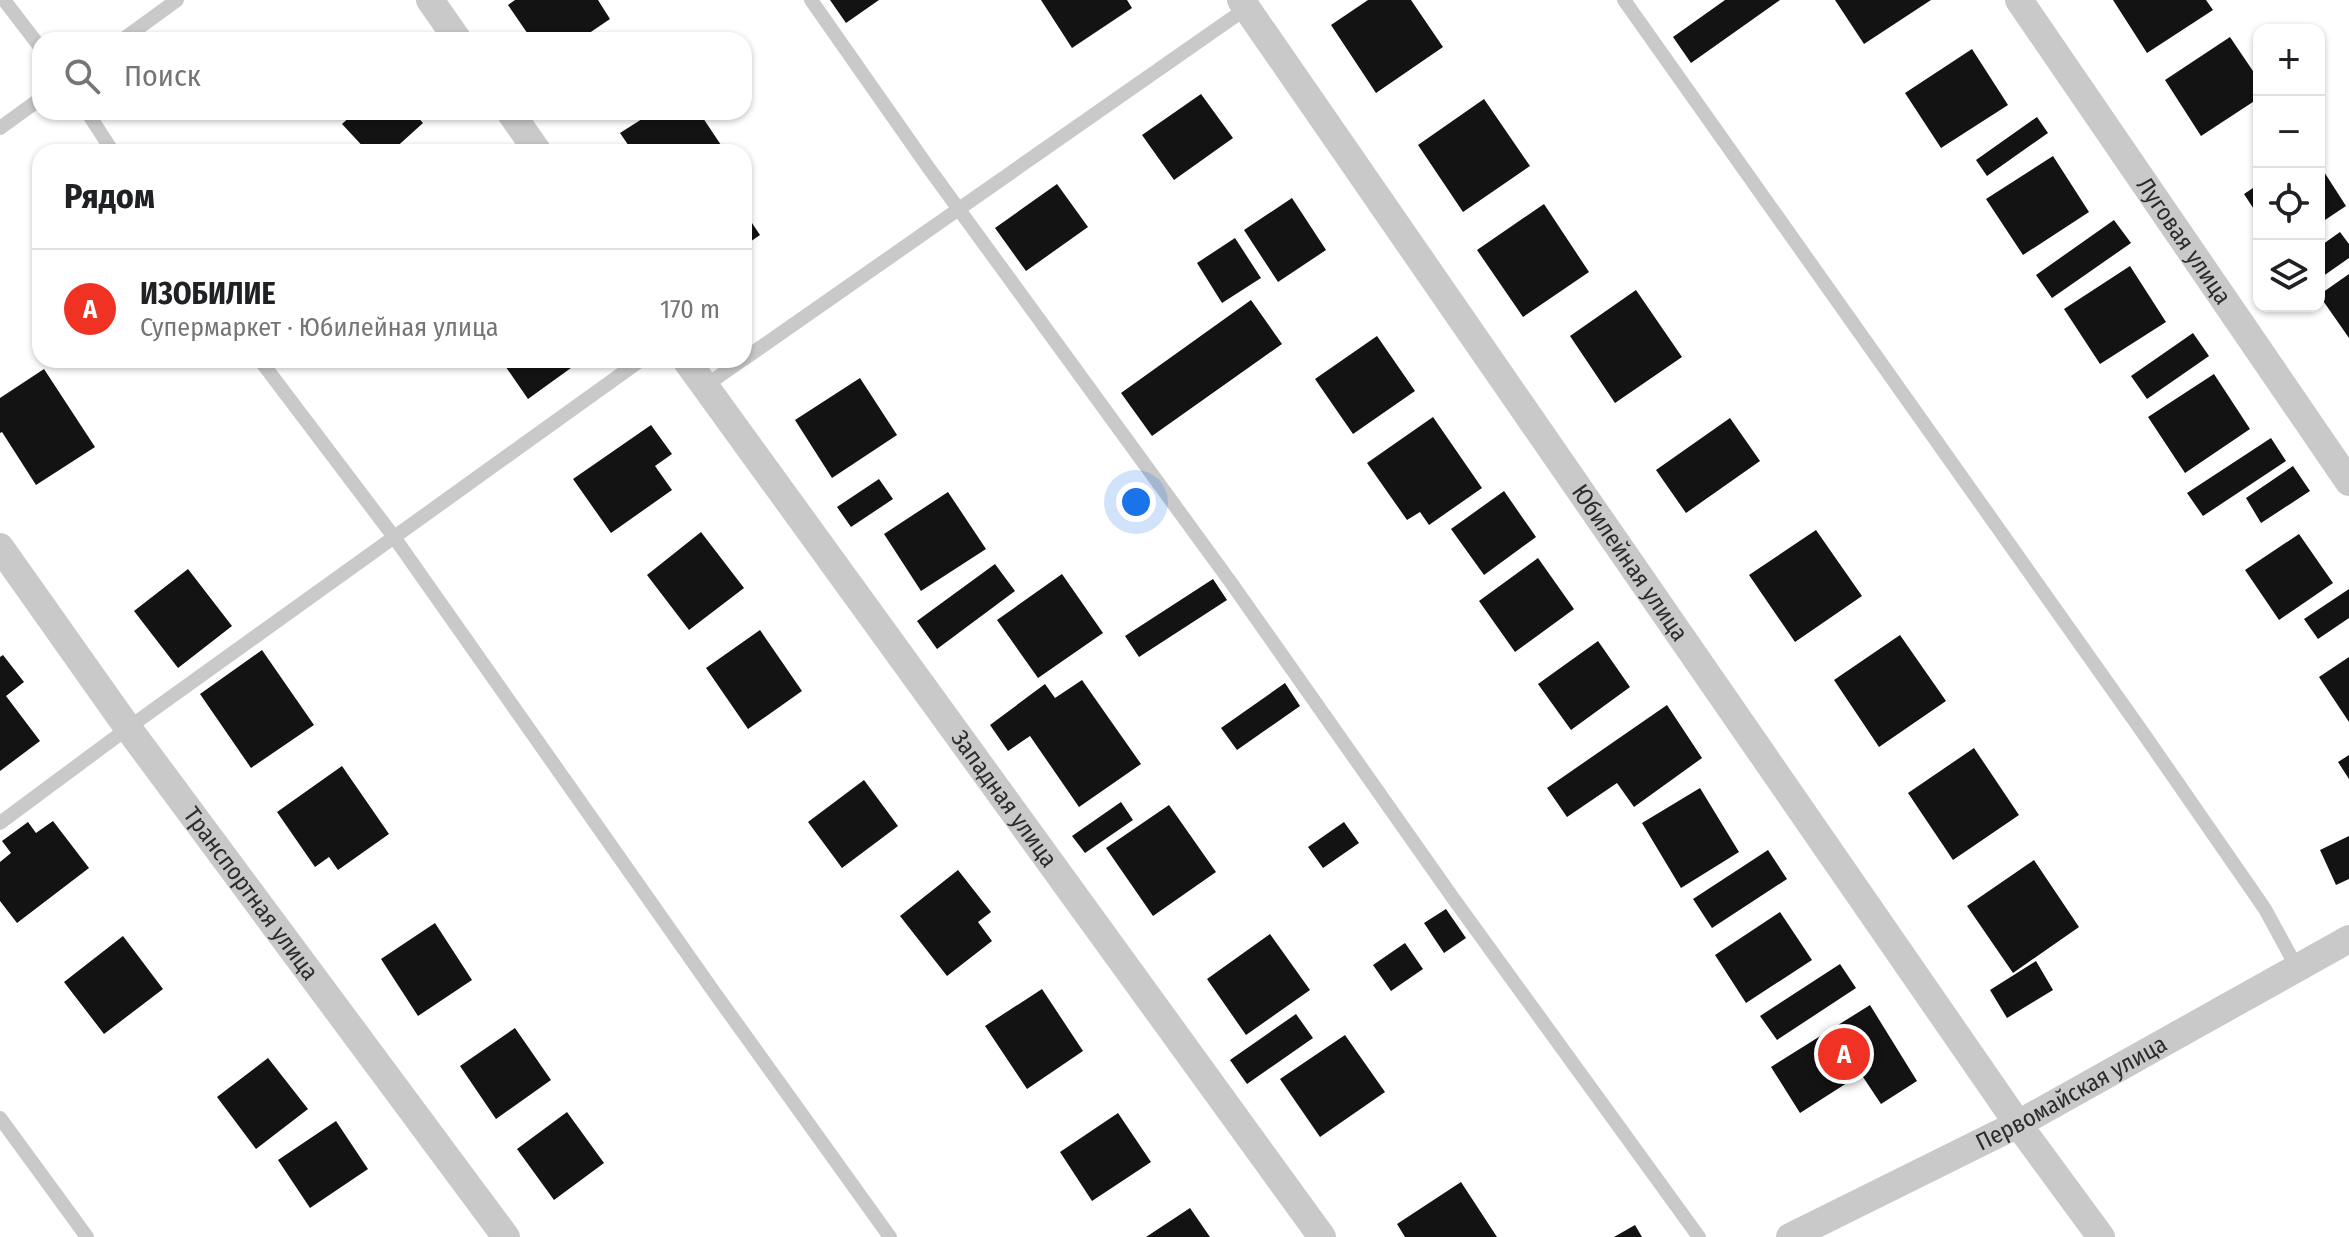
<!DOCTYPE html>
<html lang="ru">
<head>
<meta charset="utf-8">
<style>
  :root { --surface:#fff; --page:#f6f6f6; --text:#202124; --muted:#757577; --line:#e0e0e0; --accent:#ef3223 }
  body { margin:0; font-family:"Fira Sans Condensed",sans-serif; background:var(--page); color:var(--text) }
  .controls { position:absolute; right:24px; top:24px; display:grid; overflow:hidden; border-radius:16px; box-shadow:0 2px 6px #0004 }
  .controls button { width:72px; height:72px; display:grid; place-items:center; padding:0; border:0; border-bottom:2px solid var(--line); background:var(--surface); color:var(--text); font:40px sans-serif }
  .you { position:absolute; left:1136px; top:502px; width:28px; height:28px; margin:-20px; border:6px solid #fff; border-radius:50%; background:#1a73e8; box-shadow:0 0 0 12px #1a73e833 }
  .badge { display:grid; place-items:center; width:52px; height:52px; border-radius:50%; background:var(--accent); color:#fff; font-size:26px; font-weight:700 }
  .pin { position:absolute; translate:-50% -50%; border:4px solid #fff; box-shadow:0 2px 8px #0006 }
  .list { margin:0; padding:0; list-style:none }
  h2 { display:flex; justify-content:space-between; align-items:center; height:104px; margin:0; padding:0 32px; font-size:34px }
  h2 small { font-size:26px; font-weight:400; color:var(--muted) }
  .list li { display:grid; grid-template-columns:52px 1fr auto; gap:24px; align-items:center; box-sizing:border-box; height:120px; padding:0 32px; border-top:2px solid var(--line) }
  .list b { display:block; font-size:30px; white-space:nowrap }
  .list p { margin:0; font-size:26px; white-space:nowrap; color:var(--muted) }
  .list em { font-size:26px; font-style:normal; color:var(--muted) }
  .icon { flex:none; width:44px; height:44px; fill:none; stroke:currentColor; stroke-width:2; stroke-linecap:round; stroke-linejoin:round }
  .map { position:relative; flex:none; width:2349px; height:1237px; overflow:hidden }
  .search { position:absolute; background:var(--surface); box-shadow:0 2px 6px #0004; left:32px; top:32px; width:720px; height:88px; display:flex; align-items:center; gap:20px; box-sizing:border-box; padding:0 28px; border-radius:24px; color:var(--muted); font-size:30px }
  .panel { position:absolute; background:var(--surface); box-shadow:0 2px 6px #0004; left:32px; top:144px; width:720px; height:224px; border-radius:24px }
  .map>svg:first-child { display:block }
</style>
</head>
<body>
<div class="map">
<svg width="2349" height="1237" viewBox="0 0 2349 1237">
  <rect width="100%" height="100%" fill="#fff"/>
  <path fill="#131313" d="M515,0H598L610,19L579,40H532L508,5Z
    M830,0H879L846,23Z
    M1041,0H1127L1132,8L1072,48Z
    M1368,0H1411L1443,47L1376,93L1331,25Z
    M1725,0H1780L1691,63L1673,37Z
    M1835,0H1931L1864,44Z
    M2113,0H2206L2213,10L2147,53Z
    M2230,37L2259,80V98L2201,136L2165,80Z
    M1972,49L2008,105L1941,148L1905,93Z
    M1201,94L1233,138L1174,180L1142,135Z
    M1484,99L1530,166L1463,212L1418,145Z
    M355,112H413L423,123L391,152H368L342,124Z
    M653,112H699L723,148L716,152H633L620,133Z
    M2037,117L2048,133L1987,176L1976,160Z
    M2053,156L2089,212L2023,255L1986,199Z
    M2319,164L2346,206L2319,224Z
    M1057,184L1088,227L1026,271L995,228Z
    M2259,184V217L2244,194Z
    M1292,198L1326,250L1278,282L1244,230Z
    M1544,204L1589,272L1523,317L1477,250Z
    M744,211L760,235L744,246Z
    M2114,220L2131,243L2052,298L2036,275Z
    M2340,232L2349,244V258L2319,279V247Z
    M1235,238L1261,278L1222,303L1197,263Z
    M2130,266L2166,322L2100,364L2064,309Z
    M2349,274V338L2319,295Z
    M1636,290L1682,357L1615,403L1570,336Z
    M1251,300L1282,344L1152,436L1121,393Z
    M2193,333L2209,356L2147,399L2131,376Z
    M1377,336L1415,391L1353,434L1315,379Z
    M501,360H582L528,399Z
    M44,369L95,447L36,485L2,432L0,433V398Z
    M2214,374L2250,429L2185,473L2148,417Z
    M860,378L897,435L832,478L795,420Z
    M1433,417L1482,488L1429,525L1420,512L1407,520L1367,463Z
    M1730,418L1760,461L1686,513L1656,470Z
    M651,425L672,454L655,466L672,490L611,533L573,479Z
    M2271,438L2286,461L2203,516L2187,493Z
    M2293,466L2310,491L2261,523L2246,498Z
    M879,479L893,499L851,527L837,507Z
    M1504,491L1536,537L1484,575L1451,529Z
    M948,492L986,549L921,591L884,534Z
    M1816,530L1862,596L1795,642L1749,575Z
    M701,532L744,588L689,630L647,575Z
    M2299,534L2333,583L2279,620L2245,570Z
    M1538,558L1574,609L1515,652L1479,601Z
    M995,564L1015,591L937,649L917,621Z
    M188,569L232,626L178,668L134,611Z
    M1062,574L1103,633L1038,678L997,620Z
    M1213,579L1227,600L1139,657L1125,636Z
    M2349,589V618L2318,639L2304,619Z
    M760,630L802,691L748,729L706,668Z
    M1900,635L1946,701L1879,747L1834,680Z
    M1598,641L1630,687L1571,730L1538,684Z
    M262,650L314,725L251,768L200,694Z
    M3,655L24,682L6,696L40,741L0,771V657Z
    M2349,657V722L2319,677Z
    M1082,680L1141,764L1079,807L1030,736L1008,751L990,725L1045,684L1055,698Z
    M1285,683L1300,706L1237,750L1221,728Z
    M1667,705L1702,758L1634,807L1617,783L1567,817L1547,788Z
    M1974,748L2019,815L1953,860L1908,793Z
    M2349,755V779L2338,762Z
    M342,766L389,834L338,870L329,857L315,867L277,812Z
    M864,780L898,826L842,868L808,822Z
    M1700,788L1739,852L1681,888L1642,823Z
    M1121,802L1133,820L1085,853L1072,836Z
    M1169,805L1216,872L1153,916L1106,848Z
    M53,821L89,868L17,923L0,901V862L11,853L2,841L28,822L36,833Z
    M1344,822L1359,843L1323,868L1308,847Z
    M2349,836V879L2336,885L2320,850Z
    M1768,850L1787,879L1712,928L1693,899Z
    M2034,860L2079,927L2013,973L1967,906Z
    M958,870L991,912L978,922L992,941L947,976L900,916Z
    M1446,909L1466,938L1444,953L1424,923Z
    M1780,912L1812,960L1746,1003L1715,955Z
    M435,923L472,980L418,1016L381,959Z
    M1270,934L1310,990L1246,1035L1207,979Z
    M123,936L163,989L104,1034L64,982Z
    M1405,943L1423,969L1391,991L1373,965Z
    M2036,961L2053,990L2007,1018L1990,990Z
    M1840,964L1856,988L1777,1040L1760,1016Z
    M1042,989L1083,1051L1027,1089L985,1026Z
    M1870,1005L1917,1081L1881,1104L1861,1074L1800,1113L1771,1067Z
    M1296,1014L1313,1038L1247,1084L1230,1060Z
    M515,1028L551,1080L496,1119L460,1066Z
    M1345,1035L1385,1092L1320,1137L1280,1079Z
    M268,1058L308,1109L256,1149L217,1097Z
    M567,1112L604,1163L554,1200L517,1149Z
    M1118,1113L1151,1162L1092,1201L1060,1152Z
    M336,1121L368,1169L310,1208L278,1160Z
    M1461,1182L1497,1237H1405L1397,1224Z
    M1190,1208L1210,1237H1146Z
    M1635,1225L1642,1237H1614Z"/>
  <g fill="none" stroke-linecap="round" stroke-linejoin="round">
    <path stroke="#c9c9c9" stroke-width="14" d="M4,0L40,47
      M811,0L928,167L1232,584L1453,898L1699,1237
      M1624,0L2141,730L2265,909L2297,968
      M122,40L177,0
      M87,112L113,152
      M0,128L40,99
      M744,359L1251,5
      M260,360L394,537L714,992L890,1237
      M705,386L742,360
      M0,823L128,728L641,360
      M0,1118L87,1237"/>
    <g stroke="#c9c9c9" stroke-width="28">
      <path d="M430,0L458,40"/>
      <path id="s1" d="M1241,0L2018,1124L2101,1237"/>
      <path id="s2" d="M2019,0L2349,482"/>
      <path d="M510,112L538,152"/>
      <path id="s3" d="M686,360L1322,1237"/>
      <path id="s4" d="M0,547L128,728L506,1237"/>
      <path id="s5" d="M1790,1237L2018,1124L2349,939"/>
    </g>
  </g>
  <g text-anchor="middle" stroke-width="8" stroke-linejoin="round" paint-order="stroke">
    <g font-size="24" fill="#2c2c2c" stroke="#fff">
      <text dy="8" stroke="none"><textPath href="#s2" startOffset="292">Луговая улица</textPath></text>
      <text dy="8" stroke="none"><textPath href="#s1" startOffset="684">Юбилейная улица</textPath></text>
      <text dy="8" stroke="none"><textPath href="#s3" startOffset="542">Западная улица</textPath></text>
      <text dy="8" stroke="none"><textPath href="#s4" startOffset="428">Транспортная улица</textPath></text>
      <text dy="8" stroke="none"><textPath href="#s5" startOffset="316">Первомайская улица</textPath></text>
    </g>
  </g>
</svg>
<div class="controls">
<button>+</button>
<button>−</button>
<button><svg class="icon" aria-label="locate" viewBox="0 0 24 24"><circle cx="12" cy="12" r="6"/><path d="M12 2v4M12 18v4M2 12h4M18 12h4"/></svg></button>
<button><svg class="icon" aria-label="layers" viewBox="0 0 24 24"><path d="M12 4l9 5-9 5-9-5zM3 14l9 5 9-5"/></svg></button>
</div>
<div class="you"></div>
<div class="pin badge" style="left:1844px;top:1054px">A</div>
<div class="search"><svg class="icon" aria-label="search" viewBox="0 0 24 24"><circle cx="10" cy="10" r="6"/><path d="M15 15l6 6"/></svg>Поиск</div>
<section class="panel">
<h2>Рядом<small></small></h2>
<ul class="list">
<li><span class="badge">A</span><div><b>ИЗОБИЛИЕ</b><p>Супермаркет · Юбилейная улица</p></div><em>170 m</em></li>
</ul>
</section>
</div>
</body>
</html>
